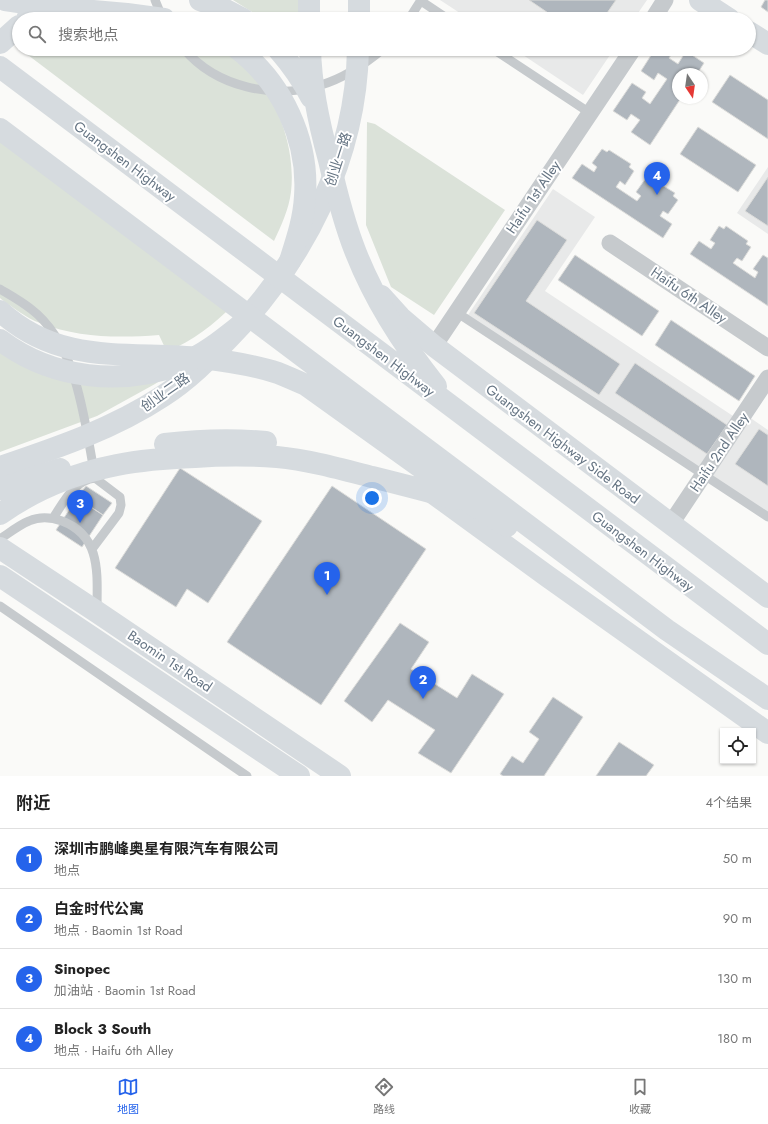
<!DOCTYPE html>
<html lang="zh">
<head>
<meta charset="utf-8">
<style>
  :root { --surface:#fff; --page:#f2f2f2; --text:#222; --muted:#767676; --line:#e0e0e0; --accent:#2563eb }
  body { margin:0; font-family:Jost,"Noto Sans SC",sans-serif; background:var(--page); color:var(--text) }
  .controls { position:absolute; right:12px; bottom:12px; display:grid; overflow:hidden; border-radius:0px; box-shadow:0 1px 3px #0004 }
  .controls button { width:36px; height:36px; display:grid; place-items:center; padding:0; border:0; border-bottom:1px solid var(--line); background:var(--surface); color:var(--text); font:20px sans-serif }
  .compass { position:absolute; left:672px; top:68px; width:36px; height:36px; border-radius:50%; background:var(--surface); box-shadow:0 1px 3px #0004; rotate:167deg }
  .you { position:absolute; left:372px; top:498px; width:14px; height:14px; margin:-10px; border:3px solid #fff; border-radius:50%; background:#1a73e8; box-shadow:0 0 0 6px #1a73e833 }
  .badge { display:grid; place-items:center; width:26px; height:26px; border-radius:50%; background:var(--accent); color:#fff; font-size:13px; font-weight:700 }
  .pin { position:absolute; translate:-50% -33px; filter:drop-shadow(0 1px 2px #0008) }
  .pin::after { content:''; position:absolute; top:21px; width:14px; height:12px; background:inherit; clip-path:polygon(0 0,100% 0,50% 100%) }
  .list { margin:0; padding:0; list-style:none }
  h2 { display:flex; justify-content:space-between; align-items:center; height:52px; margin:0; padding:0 16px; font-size:17px }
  h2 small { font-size:13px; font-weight:400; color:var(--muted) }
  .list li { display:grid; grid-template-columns:26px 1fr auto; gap:12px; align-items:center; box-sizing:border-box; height:60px; padding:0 16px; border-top:1px solid var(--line) }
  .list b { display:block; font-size:15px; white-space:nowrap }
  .list p { margin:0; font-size:13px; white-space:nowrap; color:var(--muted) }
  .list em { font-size:13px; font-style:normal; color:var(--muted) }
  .icon { flex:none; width:22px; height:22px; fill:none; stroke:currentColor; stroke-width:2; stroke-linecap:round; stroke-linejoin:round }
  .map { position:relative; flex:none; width:768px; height:776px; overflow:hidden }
  .search { position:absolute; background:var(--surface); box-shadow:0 1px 3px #0004; left:12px; right:12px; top:12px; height:44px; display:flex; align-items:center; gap:10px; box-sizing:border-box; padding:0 14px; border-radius:22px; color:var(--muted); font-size:15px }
  .sheet { height:292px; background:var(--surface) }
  nav { display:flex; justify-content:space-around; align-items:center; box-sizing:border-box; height:56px; border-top:1px solid var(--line); background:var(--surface); font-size:11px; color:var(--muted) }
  nav a { display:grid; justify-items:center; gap:2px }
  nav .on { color:var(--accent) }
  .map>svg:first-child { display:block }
</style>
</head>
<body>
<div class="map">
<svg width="768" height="776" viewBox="0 0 768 776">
  <rect width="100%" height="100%" fill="#fafaf8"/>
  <path fill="#e8e9e9" d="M440,0H647L634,19H469Z
    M514,49H614L583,95Z
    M768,167V234L737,213Z
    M553,189L595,217L545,291L733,416L698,468L468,315Z
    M749,417L768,430V514L710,476Z"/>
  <path fill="#dbe2d9" d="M233,0H298L299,19H263Z
    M20,49H225C270,77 297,140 291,192C289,209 281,226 274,241Z
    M367,122L375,124L505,210L434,315L391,287L366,225Z
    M0,130L233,305C214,325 193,340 167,352L159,335C119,338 78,338 40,323C26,318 14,308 1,299L0,298Z
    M0,349L32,367L176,370L155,384L97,416L0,452Z"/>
  <path fill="#afb6bd" stroke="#dcdcda" d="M529,0H616L603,19H557Z
    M765,0H768V12L761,7Z
    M655,49H669L673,52L669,58L678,64L686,51L704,63L697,74H678V98H681L650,145L631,132L640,120L631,114L627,120L613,111L632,83L646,92L642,98L650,104L667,79L658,73L654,80L641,71Z
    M730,75L768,100V139L712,102Z
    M698,127L756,165L738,192L680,154Z
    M602,149L607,152L609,150L631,164L629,167L634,171L625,185L620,181L616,187L637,201L641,196L636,192L646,178L651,182L652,179L675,193L673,196L678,200L668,214L663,211L660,216L672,224L663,238L572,178L582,164L594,172L597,167L592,163Z
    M768,177V226L745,211Z
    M537,220L567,240L526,301L620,364L599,395L474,313Z
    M719,226L724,229L726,226L748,241L746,244L751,247L742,261L737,258L733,263L755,278L758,272L753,269L763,255L768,258V306L690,254L699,241L711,249L715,243L710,240Z
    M575,255L659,311L642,336L558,280Z
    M671,320L755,376L739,401L655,345Z
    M635,363L727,425L707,454L615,393Z
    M759,429L768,435V486L735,464Z
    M180,468L262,521L208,603L187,589L176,607L115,568Z
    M86,486L112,503L103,515L77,498Z
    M332,486L426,549L321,705L227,642Z
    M77,498L103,515L82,547L56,530Z
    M400,623L429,642L411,669L457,698L472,674L504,694L451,773L418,753L435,730L388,700L372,722L344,701Z
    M553,697L583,717L544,776H503L500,774L512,756L523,763L539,739L529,732Z
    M619,742L654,765L646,776H596Z"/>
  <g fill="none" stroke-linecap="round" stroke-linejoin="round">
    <path stroke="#c6cacd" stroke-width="9" d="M155,0L162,17
      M421,1L448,19
      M409,19L421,0
      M184,49C216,87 274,100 321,85C344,78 365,64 383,49
      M493,49L590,113
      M0,289C10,295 21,301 31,309C77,344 84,418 94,471
      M456,312L768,517
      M53,518C64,502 74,480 95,478L120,497L121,505L119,513L92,549
      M0,539C9,533 19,525 29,521C40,516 51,517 62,521C102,536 97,575 97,610
      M0,606L247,776"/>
    <path stroke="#c6cacd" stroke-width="17" d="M653,19L665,0
      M610,243L768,348
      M434,346L633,49
      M670,525L768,378"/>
    <path stroke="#d6dbdf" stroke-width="22" d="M700,0L729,19
      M749,32L768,44
      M0,548L97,612L340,776
      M0,576L299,776"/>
    <path stroke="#d6dbdf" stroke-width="22" d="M27,19L51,0
      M359,19V0
      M0,43L19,26
      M381,296L400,317L434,346L768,597
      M0,467C56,448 113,429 163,396C188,380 209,359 230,337C305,258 356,159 358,49
      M433,493L547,576L768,733"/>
    <path stroke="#d6dbdf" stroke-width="22" d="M5,0L60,8L127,14L164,19
      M200,0L220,7L243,19
      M309,19V0
      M238,49C282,83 309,140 305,196C304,218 297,239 290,261
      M278,49C291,64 302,79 311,97
      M310,49C311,87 319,124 329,160C336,191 344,223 356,253C375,301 404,346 436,386
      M0,67L768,644
      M0,129L667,630L768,699
      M0,311C60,366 128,351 201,358C227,361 254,365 278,373C288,377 297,381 306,385L472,504L507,526
      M0,340C52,379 122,387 183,363C205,354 223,339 242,324
      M165,444C198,440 233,439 266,442
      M0,489L60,469
      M0,514C34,490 76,473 117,465C142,460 169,458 195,457C222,455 250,455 277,457C309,460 341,469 372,477C400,484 428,491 456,499"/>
  </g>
  <g text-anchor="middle" stroke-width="4" stroke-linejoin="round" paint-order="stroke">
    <g font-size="14" fill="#657483" stroke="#fff">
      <text transform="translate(338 159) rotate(-72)" y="5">创业一路</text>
      <text transform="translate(125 161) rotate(37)" y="5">Guangshen Highway</text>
      <text transform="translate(533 197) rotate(-56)" y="5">Haifu 1st Alley</text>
      <text transform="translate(689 295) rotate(34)" y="5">Haifu 6th Alley</text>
      <text transform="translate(384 356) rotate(37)" y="5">Guangshen Highway</text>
      <text transform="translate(165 392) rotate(-35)" y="5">创业二路</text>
      <text transform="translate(563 444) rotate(37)" y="5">Guangshen Highway Side Road</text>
      <text transform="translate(719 452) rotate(-56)" y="5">Haifu 2nd Alley</text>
      <text transform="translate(643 551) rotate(37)" y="5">Guangshen Highway</text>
      <text transform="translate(170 661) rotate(34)" y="5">Baomin 1st Road</text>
    </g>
  </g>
</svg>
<div class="controls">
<button><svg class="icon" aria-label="locate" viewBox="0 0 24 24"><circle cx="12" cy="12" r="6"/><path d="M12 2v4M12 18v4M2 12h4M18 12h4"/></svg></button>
</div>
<svg class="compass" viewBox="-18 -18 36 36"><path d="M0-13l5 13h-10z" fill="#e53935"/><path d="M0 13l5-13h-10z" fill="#767676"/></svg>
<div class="you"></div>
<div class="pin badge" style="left:327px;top:595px">1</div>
<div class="pin badge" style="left:423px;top:699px">2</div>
<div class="pin badge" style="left:80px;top:523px">3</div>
<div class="pin badge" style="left:657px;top:195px">4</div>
<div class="search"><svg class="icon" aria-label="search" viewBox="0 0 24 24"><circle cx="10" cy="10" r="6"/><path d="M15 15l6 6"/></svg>搜索地点</div>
</div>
<section class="sheet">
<h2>附近<small>4个结果</small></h2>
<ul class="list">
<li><span class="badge">1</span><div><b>深圳市鹏峰奥星有限汽车有限公司</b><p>地点</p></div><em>50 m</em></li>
<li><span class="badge">2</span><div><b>白金时代公寓</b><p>地点 · Baomin 1st Road</p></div><em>90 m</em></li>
<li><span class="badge">3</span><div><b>Sinopec</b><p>加油站 · Baomin 1st Road</p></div><em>130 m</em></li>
<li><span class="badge">4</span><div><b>Block 3 South</b><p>地点 · Haifu 6th Alley</p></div><em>180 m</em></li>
</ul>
</section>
<nav>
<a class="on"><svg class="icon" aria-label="map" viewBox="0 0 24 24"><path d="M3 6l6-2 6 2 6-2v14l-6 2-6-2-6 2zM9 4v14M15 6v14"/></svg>地图</a>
<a><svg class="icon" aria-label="directions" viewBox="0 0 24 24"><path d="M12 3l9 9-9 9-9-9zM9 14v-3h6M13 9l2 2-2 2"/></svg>路线</a>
<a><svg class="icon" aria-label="saved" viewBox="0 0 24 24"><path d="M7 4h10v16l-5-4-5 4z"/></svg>收藏</a>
</nav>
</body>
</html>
